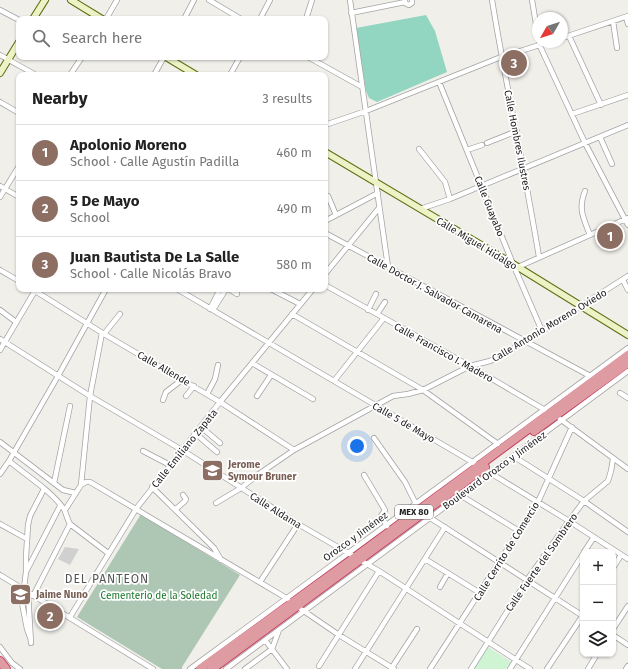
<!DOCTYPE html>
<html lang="en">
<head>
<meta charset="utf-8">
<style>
  :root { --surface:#fff; --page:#f6f6f6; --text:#222; --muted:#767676; --line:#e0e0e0; --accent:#bc2718 }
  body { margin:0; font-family:"Fira Sans",sans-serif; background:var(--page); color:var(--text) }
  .controls { position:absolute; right:12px; bottom:12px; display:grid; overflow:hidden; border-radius:8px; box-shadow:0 1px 3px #0004 }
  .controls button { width:36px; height:36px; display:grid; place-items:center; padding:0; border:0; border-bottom:1px solid var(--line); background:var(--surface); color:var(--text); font:20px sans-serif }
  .compass { position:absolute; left:532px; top:12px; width:36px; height:36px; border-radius:50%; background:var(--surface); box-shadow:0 1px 3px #0004; rotate:231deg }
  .you { position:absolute; left:357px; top:446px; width:14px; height:14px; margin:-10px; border:3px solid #fff; border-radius:50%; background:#1a73e8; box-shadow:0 0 0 6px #1a73e833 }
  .badge { display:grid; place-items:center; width:26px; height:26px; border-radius:50%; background:var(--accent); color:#fff; font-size:13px; font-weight:700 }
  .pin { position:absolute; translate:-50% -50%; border:2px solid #fff; box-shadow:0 1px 4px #0006 }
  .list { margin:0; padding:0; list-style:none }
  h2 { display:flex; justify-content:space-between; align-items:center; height:52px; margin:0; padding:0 16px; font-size:17px }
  h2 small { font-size:13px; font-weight:400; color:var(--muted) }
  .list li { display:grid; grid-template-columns:26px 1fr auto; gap:12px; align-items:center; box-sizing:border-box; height:56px; padding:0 16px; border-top:1px solid var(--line) }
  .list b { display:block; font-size:15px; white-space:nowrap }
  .list p { margin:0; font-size:13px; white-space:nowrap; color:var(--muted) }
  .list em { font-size:13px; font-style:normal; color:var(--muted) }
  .icon { flex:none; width:22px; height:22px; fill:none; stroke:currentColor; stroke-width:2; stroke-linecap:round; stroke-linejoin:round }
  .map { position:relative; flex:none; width:628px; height:669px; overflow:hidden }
  .search { position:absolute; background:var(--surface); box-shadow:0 1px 3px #0004; left:16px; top:16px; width:312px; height:44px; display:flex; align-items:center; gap:10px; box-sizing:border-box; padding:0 14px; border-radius:8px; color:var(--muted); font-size:15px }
  .panel { position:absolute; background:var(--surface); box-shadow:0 1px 3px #0004; left:16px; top:72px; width:312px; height:220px; border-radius:8px }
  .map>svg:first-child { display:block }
</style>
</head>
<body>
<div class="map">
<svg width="628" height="669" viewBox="0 0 628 669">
  <rect width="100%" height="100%" fill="#f1efea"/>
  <path fill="#d0d0d0" d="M65,547L79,549L70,565L58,559Z"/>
  <path fill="#aec7b4" d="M141,514L240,575L182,667V669H162L77,617Z"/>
  <path fill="#cef4d4" d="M486,646L511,662L506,669H472Z"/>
  <path fill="#92d6c2" d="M426,15L435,31L447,72L377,102L369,98L366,91L356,28Z"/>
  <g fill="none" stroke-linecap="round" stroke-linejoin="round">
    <defs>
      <path id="street" d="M209,0L241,19
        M350,0L388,267
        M405,0V3L409,5L412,3V0
        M492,0C506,86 525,171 539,257
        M532,0L538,36
        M0,10L19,20
        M351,13L405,2
        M626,17L628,24
        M106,19L117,0
        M184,19L194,0
        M260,19L270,0
        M306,19L312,0
        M613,21L617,48
        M569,36L601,105
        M562,38L628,16
        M539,44L585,143L628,225
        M0,55L36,75
        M308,57L362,87
        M70,75L82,57
        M154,75L164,57
        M230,75L240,57
        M439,82L513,264L542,331
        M0,102L19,113
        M572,114L628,95
        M325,125L366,111L501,57L549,42
        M600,137L612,164
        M487,143L517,131
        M419,149L445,182L450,199
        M467,150L482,145
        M0,186L19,197
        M585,191C578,209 583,217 590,235
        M0,197L19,166
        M325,197L328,196L336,215
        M420,209L450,199L628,125
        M325,221L378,193
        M325,233L592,377
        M518,267L628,218
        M0,270L19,281
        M325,274L379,208
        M623,280L628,290
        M325,285L470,366L545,410
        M32,289L104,334L220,402L294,450
        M177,289L474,463
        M229,289L237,294
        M271,289L300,304
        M210,309L220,289
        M0,310L16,322
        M213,310L226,289
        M368,310L376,294
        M292,314L423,390L498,444
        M377,314L385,302
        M104,334L120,314
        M0,339L90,396L182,450L298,524L379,571L530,669
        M0,350L36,289
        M252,363L313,399
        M334,381L384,318
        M620,393L628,398
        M207,394L215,379L218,365
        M186,396L194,386
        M257,396L271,375
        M163,400L166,392L183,379
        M560,419L628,469
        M201,427L220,443
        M196,434L217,452
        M374,438L405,482L417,506
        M0,442L63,490L76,493
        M143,451L170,465
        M513,456L584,501L628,532
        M9,461C27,476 50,490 64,509C66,513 67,519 70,524L108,553
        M482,468L569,521L628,559
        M0,474L9,461L58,376L106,289
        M364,475L385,510L381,516L387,526
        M54,483L70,406
        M81,485L86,482H90L288,599
        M152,487L214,548L221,560
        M460,495L519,531
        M216,503L241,488L256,476L294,450L393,396L408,394L423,390L470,366L490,361L525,342L628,276
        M176,509L185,501L186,499L183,495
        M65,510L81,485L90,396L102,333
        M421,512L583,616
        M0,524L27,539
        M584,552L594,537
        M425,559L480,593
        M613,568L621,555
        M27,570L60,506
        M0,575L153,669
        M260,582L298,524
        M440,587L448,573
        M28,593L31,643
        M33,596L70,524
        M295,605L339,635L394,669
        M70,617L136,509L220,402L313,289
        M613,629L628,606
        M613,635L628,645
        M31,640L27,629L22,603L26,572V557L28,525L30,516L44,489
        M265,640L287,669
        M0,647L12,663L20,669
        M319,666L379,571
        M190,669L628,348
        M226,669L628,371
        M245,669L272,649L279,630
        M355,669L445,527
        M391,669L417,629
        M430,669L538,502L572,427
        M471,669L527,580L569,521L584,501L608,481L611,471L613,459
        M510,669L583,554
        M547,669L583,615
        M588,669L597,654
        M626,669L628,666"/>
      <path id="secondary" d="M71,0L102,19
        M33,19L45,0
        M166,57L196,75
        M0,73L19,42
        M325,152L513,264L628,335"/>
      <path id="highway" d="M534,431L628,363
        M0,661L6,669
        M200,669L354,558L628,355
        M212,669L485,467"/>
    </defs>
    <use href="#street" stroke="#a3a3a3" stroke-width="6"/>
    <use href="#secondary" stroke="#5d6f13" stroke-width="8"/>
    <use href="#highway" stroke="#c83e61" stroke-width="10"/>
    <use href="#street" stroke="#fff" stroke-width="4.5"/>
    <use href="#secondary" stroke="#edf3c6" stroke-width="6"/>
    <use href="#highway" stroke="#de9ca2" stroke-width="8"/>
  </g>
  <defs>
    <symbol id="school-square" viewBox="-11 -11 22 22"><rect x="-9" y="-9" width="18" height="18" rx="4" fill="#8d6e63" stroke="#fff"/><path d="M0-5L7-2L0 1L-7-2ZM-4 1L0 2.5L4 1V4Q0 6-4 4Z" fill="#fff"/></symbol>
  </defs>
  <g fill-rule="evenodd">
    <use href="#school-square" x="200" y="458" width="25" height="25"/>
    <use href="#school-square" x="8" y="582" width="25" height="25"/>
  </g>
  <g text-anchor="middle" stroke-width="3.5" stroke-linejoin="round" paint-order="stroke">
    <rect fill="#fff" stroke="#646464" stroke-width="1" x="395" y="505" width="38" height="14" rx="3"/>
    <g font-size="9" font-weight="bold" fill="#222">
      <text x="414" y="515">MEX 80</text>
    </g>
    <g font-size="10" fill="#222" stroke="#fff">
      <text transform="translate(518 140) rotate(79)" y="4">Calle Hombres Ilustres</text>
      <text transform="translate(490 206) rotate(68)" y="4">Calle Guayabo</text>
      <text transform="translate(477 243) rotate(31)" y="4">Calle Miguel Hidalgo</text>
      <text transform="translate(435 293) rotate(29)" y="4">Calle Doctor J. Salvador Camarena</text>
      <text transform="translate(549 325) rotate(-31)" y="4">Calle Antonio Moreno Oviedo</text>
      <text transform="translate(444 352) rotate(29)" y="4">Calle Francisco I. Madero</text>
      <text transform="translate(164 368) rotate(30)" y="4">Calle Allende</text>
      <text transform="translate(404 422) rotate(30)" y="4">Calle 5 de Mayo</text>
      <text transform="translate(184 448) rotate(-51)" y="4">Calle Emiliano Zapata</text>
      <text transform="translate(494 470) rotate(-36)" y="4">Boulevard Orozco y Jiménez</text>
      <text transform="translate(276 510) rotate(32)" y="4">Calle Aldama</text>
      <text transform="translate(355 536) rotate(-36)" y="4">Orozco y Jiménez</text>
      <text transform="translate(506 551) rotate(-58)" y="4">Calle Cerrito de Comercio</text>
      <text transform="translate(541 562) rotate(-55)" y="4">Calle Fuerte del Sombrero</text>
    </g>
    <g font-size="10" font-weight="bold" fill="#785e54" stroke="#fff" text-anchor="start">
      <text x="228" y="468">Jerome<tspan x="228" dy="12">Symour Bruner</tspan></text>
      <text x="36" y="598">Jaime Nuno</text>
    </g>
    <g font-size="10" fill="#1a762a" stroke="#fff">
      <text x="159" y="599">Cementerio de la Soledad</text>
    </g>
    <g font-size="12" letter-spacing="1" fill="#555" stroke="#fff">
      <text x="107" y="583">DEL PANTEON</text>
    </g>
  </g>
</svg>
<div class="controls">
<button>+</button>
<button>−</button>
<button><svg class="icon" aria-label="layers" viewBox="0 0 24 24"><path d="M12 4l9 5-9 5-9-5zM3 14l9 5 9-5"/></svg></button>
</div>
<svg class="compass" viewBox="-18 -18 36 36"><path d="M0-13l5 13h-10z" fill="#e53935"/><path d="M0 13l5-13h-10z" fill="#767676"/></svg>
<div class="you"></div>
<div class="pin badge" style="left:610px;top:236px;background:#8d6e63">1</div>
<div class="pin badge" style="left:50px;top:616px;background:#8d6e63">2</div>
<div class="pin badge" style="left:514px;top:63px;background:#8d6e63">3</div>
<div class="search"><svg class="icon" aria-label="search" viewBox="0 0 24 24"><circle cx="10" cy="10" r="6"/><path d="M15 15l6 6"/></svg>Search here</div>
<section class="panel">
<h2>Nearby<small>3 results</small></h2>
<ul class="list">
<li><span class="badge" style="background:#8d6e63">1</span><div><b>Apolonio Moreno</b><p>School · Calle Agustín Padilla</p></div><em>460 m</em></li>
<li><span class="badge" style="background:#8d6e63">2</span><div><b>5 De Mayo</b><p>School</p></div><em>490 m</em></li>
<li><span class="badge" style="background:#8d6e63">3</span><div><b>Juan Bautista De La Salle</b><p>School · Calle Nicolás Bravo</p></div><em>580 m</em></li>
</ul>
</section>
</div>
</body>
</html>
